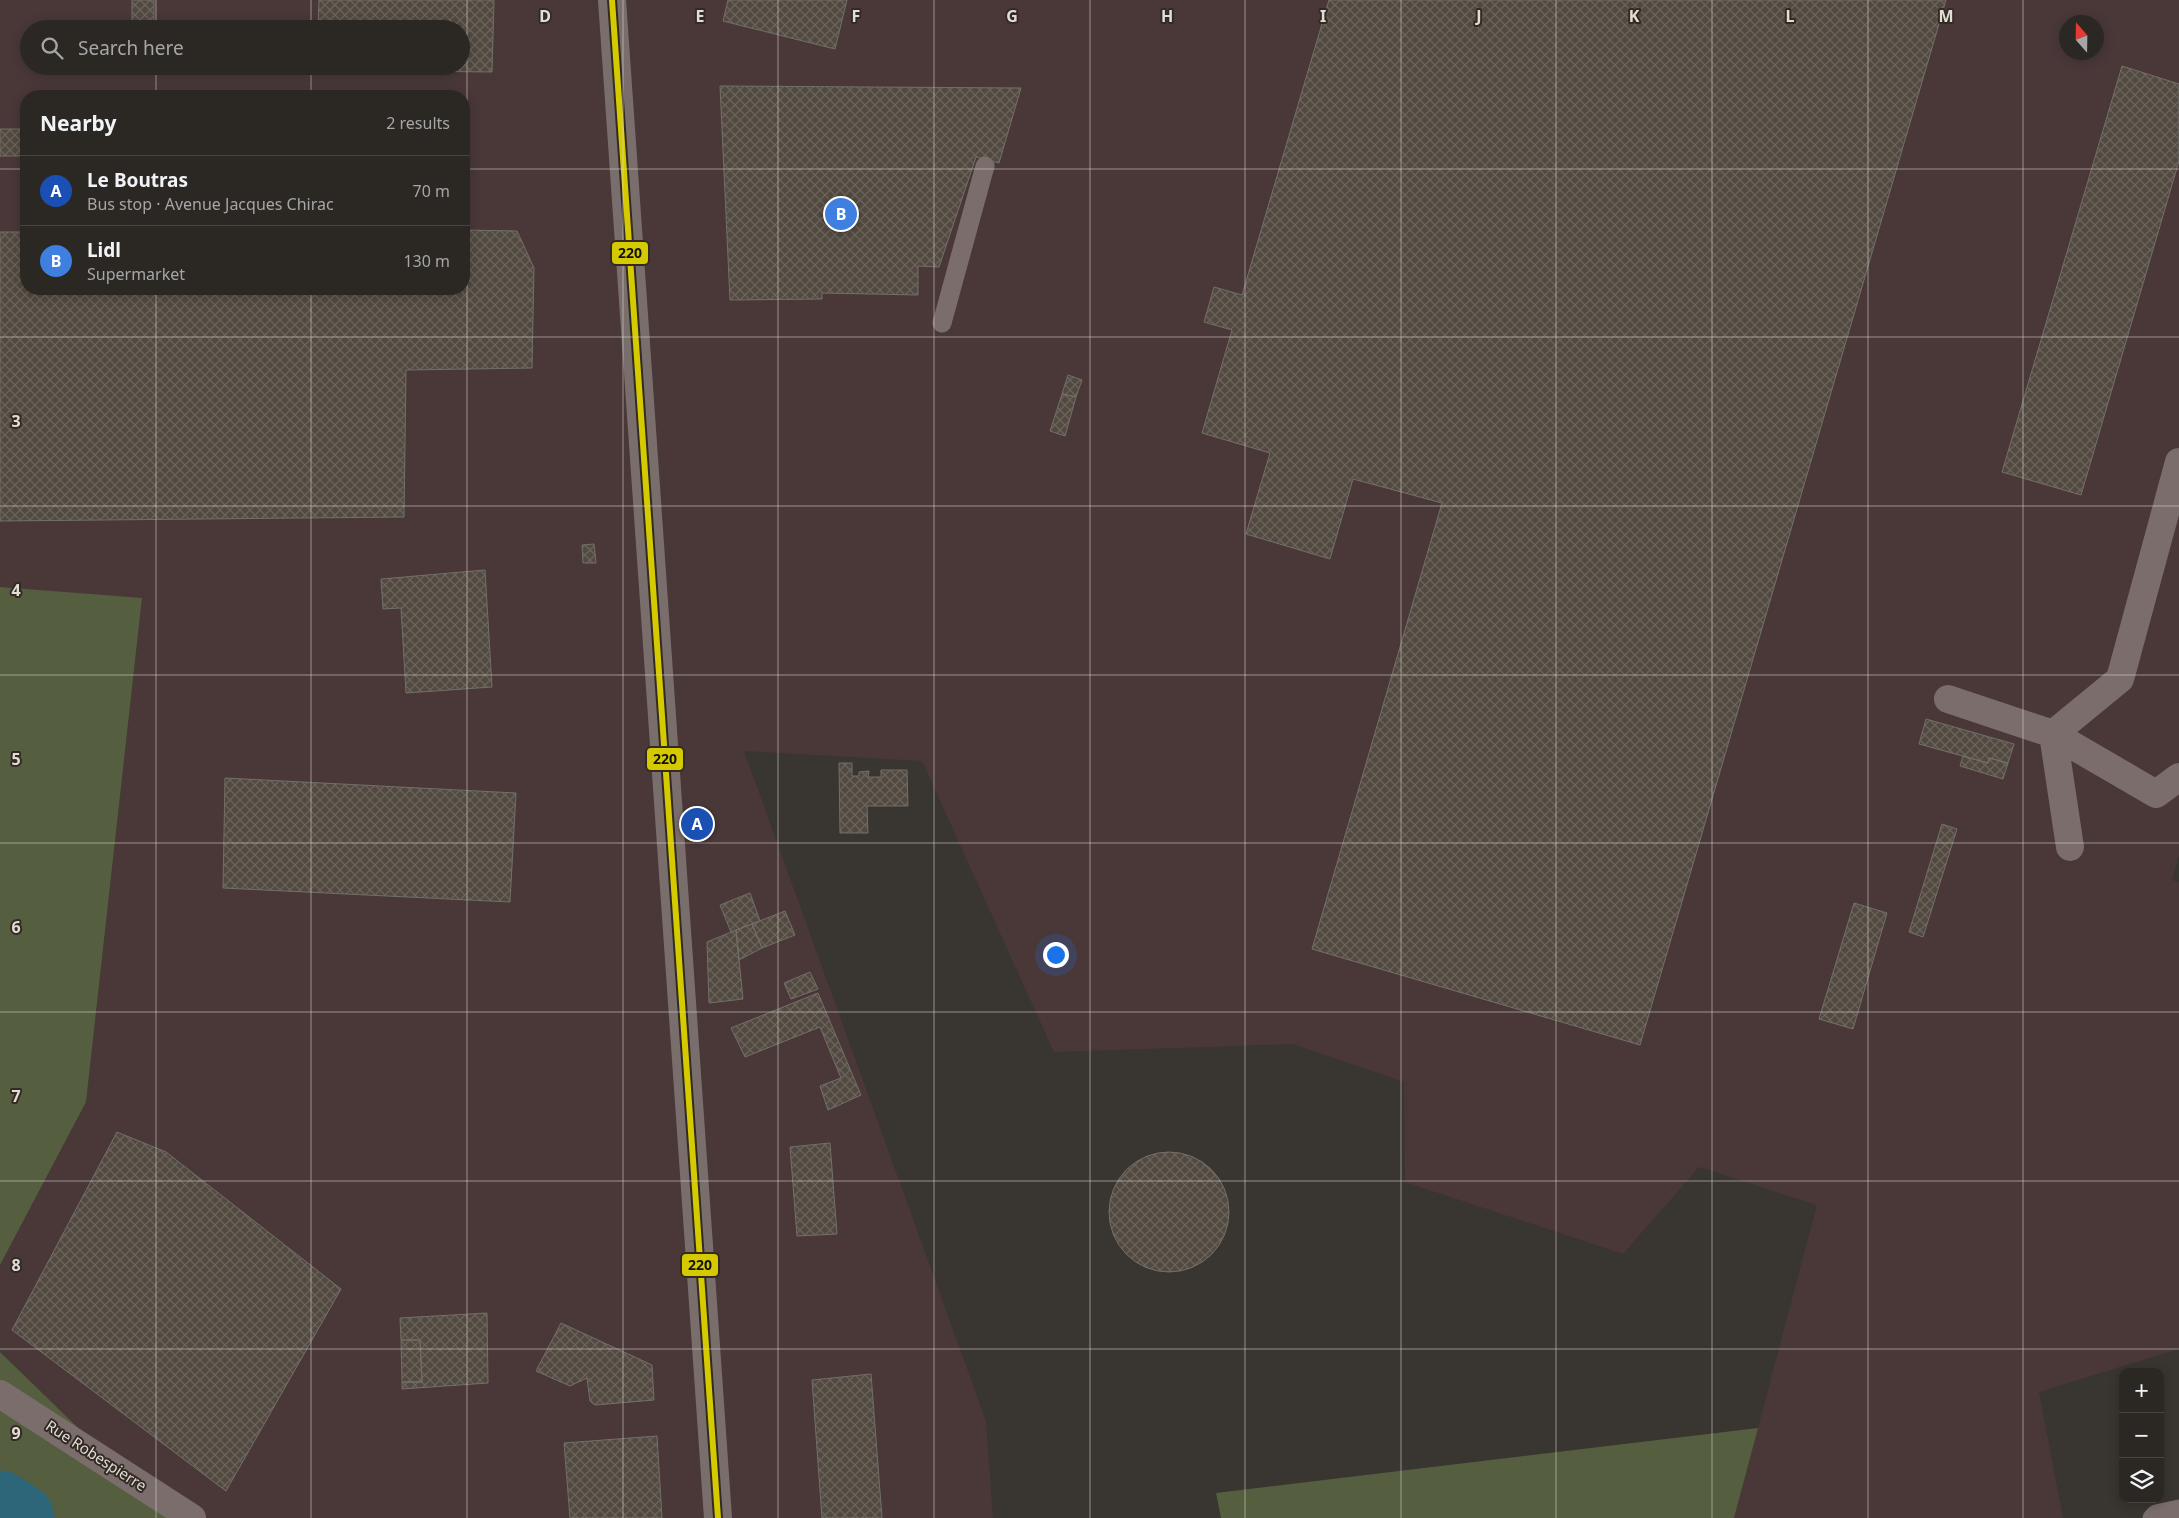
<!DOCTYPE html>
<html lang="en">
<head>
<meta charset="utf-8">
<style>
  :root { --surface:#2b2824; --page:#33302c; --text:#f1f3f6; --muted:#a6a6a6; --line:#474441; --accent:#ea580c }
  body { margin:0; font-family:"Noto Sans",sans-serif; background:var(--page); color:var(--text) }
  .controls { position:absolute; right:15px; bottom:15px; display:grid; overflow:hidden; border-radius:10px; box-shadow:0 2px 12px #0003 }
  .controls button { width:45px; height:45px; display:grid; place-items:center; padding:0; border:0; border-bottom:1px solid var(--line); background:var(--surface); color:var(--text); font:25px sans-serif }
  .compass { position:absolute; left:2059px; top:15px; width:45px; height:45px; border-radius:50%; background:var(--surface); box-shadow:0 2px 12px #0003; rotate:340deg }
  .you { position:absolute; left:1055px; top:954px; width:18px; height:18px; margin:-12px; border:4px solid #fff; border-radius:50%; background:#1a73e8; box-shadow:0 0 0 8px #1a73e833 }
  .badge { display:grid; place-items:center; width:32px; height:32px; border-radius:50%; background:var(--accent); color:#fff; font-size:16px; font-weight:700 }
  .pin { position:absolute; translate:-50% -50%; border:2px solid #fff; box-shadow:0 1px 5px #0006 }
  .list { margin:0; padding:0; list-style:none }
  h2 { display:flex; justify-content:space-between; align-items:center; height:65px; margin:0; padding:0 20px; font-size:21px }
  h2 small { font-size:16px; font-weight:400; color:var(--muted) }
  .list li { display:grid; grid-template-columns:32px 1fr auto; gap:15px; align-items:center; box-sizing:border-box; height:70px; padding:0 20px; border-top:1px solid var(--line) }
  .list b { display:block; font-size:19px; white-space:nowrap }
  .list p { margin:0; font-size:16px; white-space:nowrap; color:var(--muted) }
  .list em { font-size:16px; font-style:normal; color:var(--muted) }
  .icon { flex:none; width:28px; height:28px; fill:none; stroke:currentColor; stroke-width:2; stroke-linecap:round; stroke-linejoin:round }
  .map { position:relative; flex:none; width:2179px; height:1518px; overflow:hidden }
  .search { position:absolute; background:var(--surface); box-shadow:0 2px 12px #0003; left:20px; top:20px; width:450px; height:55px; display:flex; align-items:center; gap:12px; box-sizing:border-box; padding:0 18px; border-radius:28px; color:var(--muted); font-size:19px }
  .panel { position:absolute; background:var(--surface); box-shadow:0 2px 12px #0003; left:20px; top:90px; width:450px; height:205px; border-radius:20px }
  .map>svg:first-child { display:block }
</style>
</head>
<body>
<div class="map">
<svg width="2179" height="1518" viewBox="0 0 2179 1518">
  <defs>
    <pattern id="building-cross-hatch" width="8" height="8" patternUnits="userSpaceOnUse" patternTransform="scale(1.25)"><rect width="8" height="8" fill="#524a40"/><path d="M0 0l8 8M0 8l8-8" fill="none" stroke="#6b645b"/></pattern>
  </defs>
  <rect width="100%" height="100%" fill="#393530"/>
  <path fill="#4a3839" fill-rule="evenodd" d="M0,0H2179V855L2172,880L2179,882V1349L2039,1392L2063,1518H1734L1817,1205L1699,1167L1623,1254L1405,1182L1404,1082L1293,1044L1054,1052L922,761L744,751L986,1421L993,1518H171L0,1352V1265L86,1102L142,599L0,587ZM2066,22H2096V52H2066ZM29,29H461V66H29ZM26,96H464V289H26Z"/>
  <path fill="#555f3f" d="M0,587L142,598L86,1102L0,1265Z
    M0,1352L171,1518H0Z
    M1758,1428L1734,1518H1221L1216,1493Z"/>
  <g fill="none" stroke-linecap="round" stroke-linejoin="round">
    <path stroke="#2d6678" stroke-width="69" d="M0,1505L20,1518"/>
  </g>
  <path fill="url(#building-cross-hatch)" stroke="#736f6b" d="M132,0H154V29H132Z
    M319,0H494L492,72L318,70V66H461V29H318Z
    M728,0H847L835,49L723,21Z
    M1329,0H1946L1640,1045L1312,949L1442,503L1353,479L1330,559L1246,534L1270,453L1202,433L1232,330L1204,322L1214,287L1242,295Z
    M2122,66L2179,84V161L2081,495L2002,472Z
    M720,86L1021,88L999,163L976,157L939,267L918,266V295L822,293V299L730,300Z
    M0,129H26V156H0Z
    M464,230L517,231L534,268L532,368L406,370L404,517L0,521V232H26V289H464Z
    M1068,375L1082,380L1076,397L1062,394Z
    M1062,394L1076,397L1065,436L1050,431Z
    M594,544L596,563H583L582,545Z
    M485,570L492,687L406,693L401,608L383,609L381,579Z
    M1926,719L2014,744L2008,763L1989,758L1988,763L1919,744Z
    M1963,756L1988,763L1989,758L2008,763L2003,779L1960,766Z
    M839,763H852V776H859V772L869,771L868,777H881V770H907L908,806H867L868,833H840Z
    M225,778L516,793L510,902L223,888Z
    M1942,824L1957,829L1923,937L1909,932Z
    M750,893L760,921L731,932L720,905Z
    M1854,903L1887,913L1853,1029L1819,1019Z
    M785,911L795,935L762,948L752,924Z
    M752,924L762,948L739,960L736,930Z
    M736,930L743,999L709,1003L707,942Z
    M810,972L818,989L791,999L784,983Z
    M818,993L861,1095L828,1110L820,1086L841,1078L820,1027L745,1057L731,1028Z
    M117,1132L166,1152L341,1289L226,1491L12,1330Z
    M830,1143L837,1234L797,1236L790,1147Z
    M1109 1212a60 60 0 1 1 120 0a60 60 0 1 1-120 0Z
    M487,1313L488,1383L402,1389V1382H422L420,1340H401L400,1318Z
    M561,1323L652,1365L654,1400L595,1405L590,1401L587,1378L570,1386L536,1371Z
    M401,1340H420L422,1382H402Z
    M871,1374L882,1518H822L812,1380Z
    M657,1436L662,1518H570L564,1443Z"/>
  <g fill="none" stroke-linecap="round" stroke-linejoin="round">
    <path stroke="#7a6d6b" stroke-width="19" d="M942,323L985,166
      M2152,1518L2156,1514L2179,1509"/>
    <path stroke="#7a6d6b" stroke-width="28" d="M1948,699L2053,734L2120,679L2179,462
      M2053,734L2156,794L2179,777
      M2053,734L2070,847
      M0,1394L192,1518"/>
    <path stroke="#796e6b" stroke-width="28" d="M612,0L718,1518"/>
    <defs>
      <path id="bus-1" d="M612,0L718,1518"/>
    </defs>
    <use href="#bus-1" stroke="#332b23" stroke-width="10"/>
    <use href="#bus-1" stroke="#d5c900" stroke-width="6"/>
  </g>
  <path fill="none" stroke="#e3ddd8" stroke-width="1" stroke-opacity="0.55" d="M156,0V29M311,0V29M467,0V1518M623,0V1518M778,0V1518M934,0V1518M1090,0V1518M1245,0V1518M1401,0V1518M1556,0V1518M1712,0V1518M1868,0V1518M2023,0V1518M156,66V96M311,66V96M0,169H26M464,169H2179M156,289V1518M311,289V1518M0,337H2179M0,506H2179M0,675H2179M0,843H2179M0,1012H2179M0,1181H2179M0,1349H2179"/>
  <g text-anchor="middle" stroke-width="4" stroke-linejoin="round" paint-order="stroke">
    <g font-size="15" fill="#e3ddd8" stroke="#332b23">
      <text transform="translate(96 1456) rotate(33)" y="5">Rue Robespierre</text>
    </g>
  </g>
  <g font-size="16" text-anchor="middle" font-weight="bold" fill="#e3ddd8" stroke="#332b23" stroke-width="4" stroke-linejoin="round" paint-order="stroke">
    <text x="545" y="22">D</text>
    <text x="700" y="22">E</text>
    <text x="856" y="22">F</text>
    <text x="1012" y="22">G</text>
    <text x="1167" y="22">H</text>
    <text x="1323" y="22">I</text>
    <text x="1479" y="22">J</text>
    <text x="1634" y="22">K</text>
    <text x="1790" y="22">L</text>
    <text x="1946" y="22">M</text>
    <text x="16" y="427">3</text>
    <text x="16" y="596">4</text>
    <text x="16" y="765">5</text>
    <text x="16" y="933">6</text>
    <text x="16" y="1102">7</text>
    <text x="16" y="1271">8</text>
    <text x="16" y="1439">9</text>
  </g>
  <g stroke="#332b23" stroke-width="2">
    <rect x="611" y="241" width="38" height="24" rx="5" fill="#d5c900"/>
    <rect x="646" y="747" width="38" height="24" rx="5" fill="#d5c900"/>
    <rect x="681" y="1253" width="38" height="24" rx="5" fill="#d5c900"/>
  </g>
  <g font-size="14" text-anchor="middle" font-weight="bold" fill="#111">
    <text x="630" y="258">220</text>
    <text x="665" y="764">220</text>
    <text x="700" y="1270">220</text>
  </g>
</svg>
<div class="controls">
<button>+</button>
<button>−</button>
<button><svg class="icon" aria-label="layers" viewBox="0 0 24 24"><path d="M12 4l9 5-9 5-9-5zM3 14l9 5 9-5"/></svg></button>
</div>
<svg class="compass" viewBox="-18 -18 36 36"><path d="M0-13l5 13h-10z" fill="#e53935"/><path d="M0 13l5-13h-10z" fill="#a6a6a6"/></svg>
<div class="you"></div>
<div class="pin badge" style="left:697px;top:824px;background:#1a4fb4">A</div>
<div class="pin badge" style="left:841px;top:214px;background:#3f7fe0">B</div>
<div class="search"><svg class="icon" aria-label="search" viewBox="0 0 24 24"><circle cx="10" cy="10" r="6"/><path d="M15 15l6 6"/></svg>Search here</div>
<section class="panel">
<h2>Nearby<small>2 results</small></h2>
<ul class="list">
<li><span class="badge" style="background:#1a4fb4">A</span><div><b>Le Boutras</b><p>Bus stop · Avenue Jacques Chirac</p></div><em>70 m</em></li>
<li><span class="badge" style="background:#3f7fe0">B</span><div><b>Lidl</b><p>Supermarket</p></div><em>130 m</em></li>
</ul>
</section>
</div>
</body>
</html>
